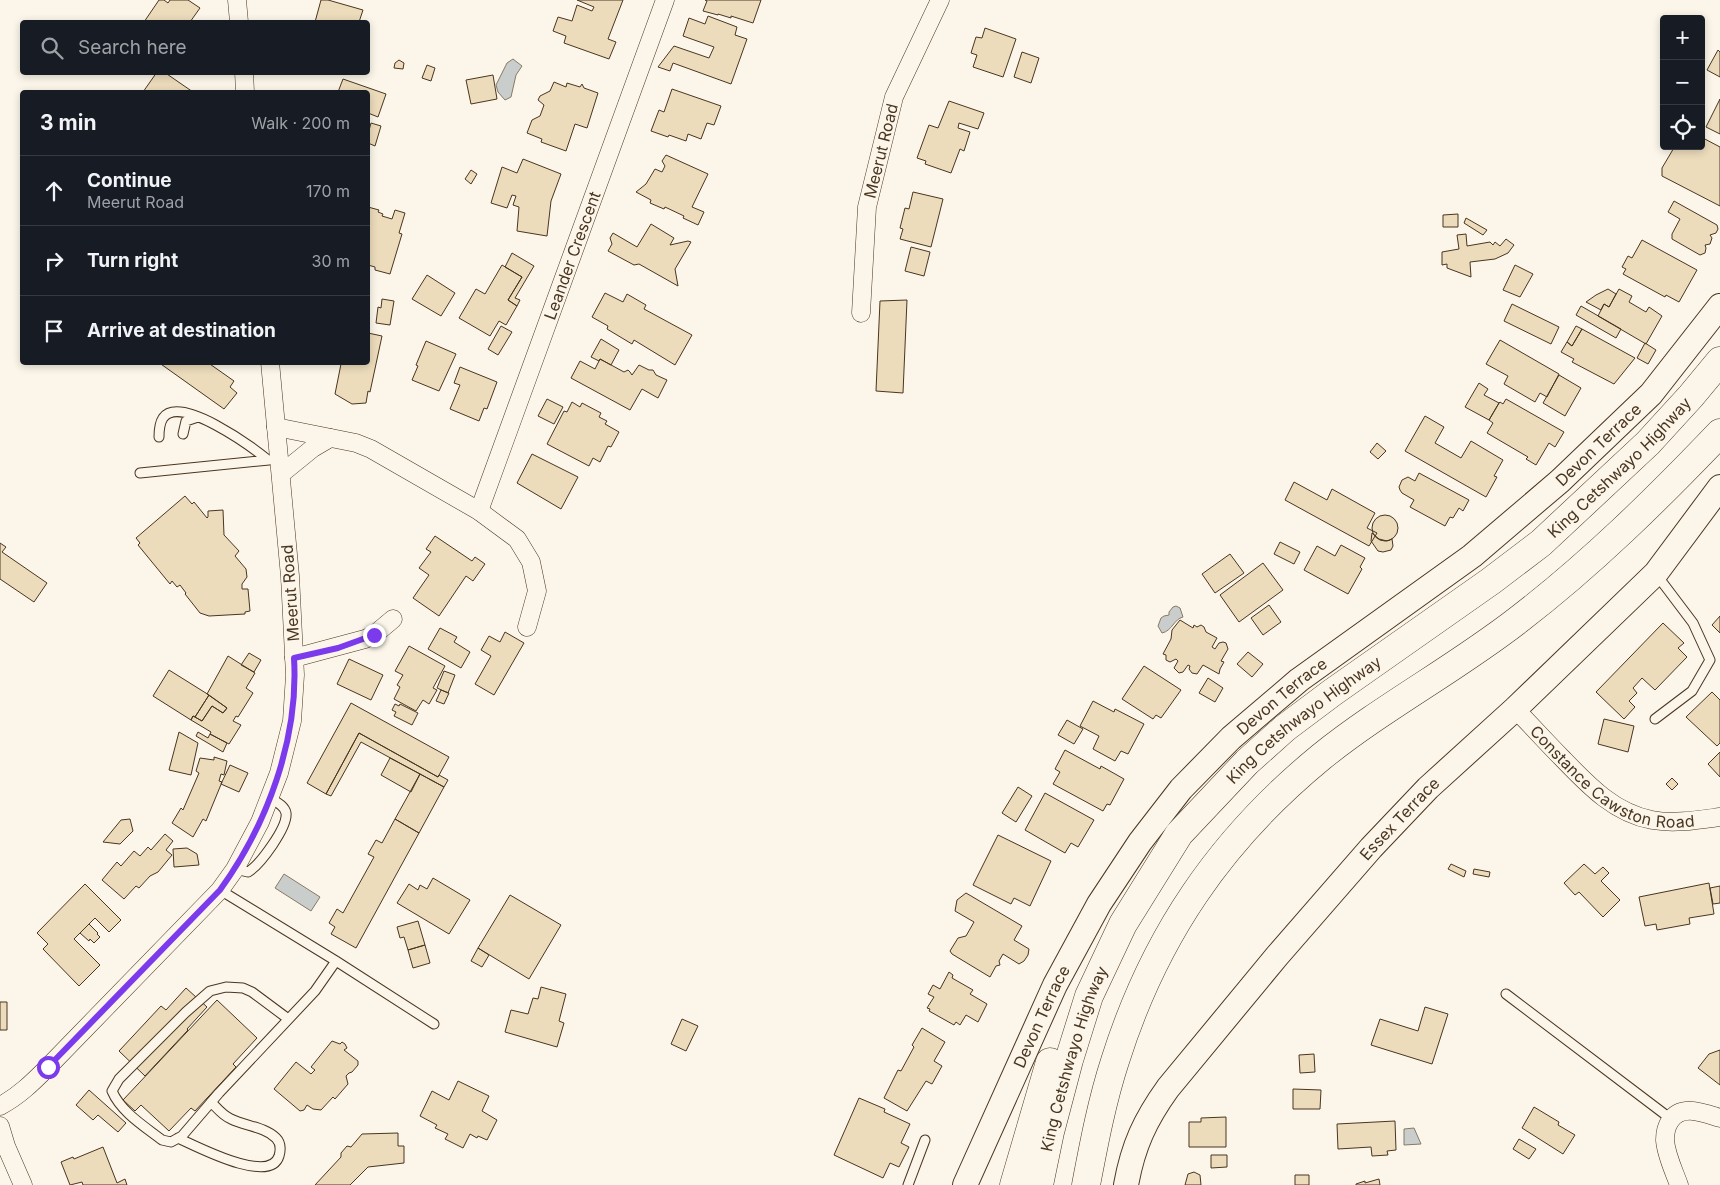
<!DOCTYPE html>
<html lang="en">
<head>
<meta charset="utf-8">
<style>
  :root { --surface:#171b24; --page:#242831; --text:#f1f3f6; --muted:#9ea1a6; --line:#363941 }
  body { margin:0; font-family:Inter,sans-serif; background:var(--page); color:var(--text) }
  .controls { position:absolute; right:15px; top:15px; display:grid; overflow:hidden; border-radius:5px; box-shadow:0 2px 8px #0003 }
  .controls button { width:45px; height:45px; display:grid; place-items:center; padding:0; border:0; border-bottom:1px solid var(--line); background:var(--surface); color:var(--text); font:25px sans-serif }
  .stop { position:absolute; width:15px; height:15px; margin:-11px; border:4px solid #7c3aed; border-radius:50%; background:#fff }
  .stop.end { background:#7c3aed; border-color:#fff; box-shadow:0 1px 5px #0008 }
  .list { margin:0; padding:0; list-style:none }
  h2 { display:flex; justify-content:space-between; align-items:center; height:65px; margin:0; padding:0 20px; font-size:21px }
  h2 small { font-size:16px; font-weight:400; color:var(--muted) }
  .list li { display:grid; grid-template-columns:32px 1fr auto; gap:15px; align-items:center; box-sizing:border-box; height:70px; padding:0 20px; border-top:1px solid var(--line) }
  .list b { display:block; font-size:19px; white-space:nowrap }
  .list p { margin:0; font-size:16px; white-space:nowrap; color:var(--muted) }
  .list em { font-size:16px; font-style:normal; color:var(--muted) }
  .icon { flex:none; width:28px; height:28px; fill:none; stroke:currentColor; stroke-width:2; stroke-linecap:round; stroke-linejoin:round }
  .map { position:relative; flex:none; width:1720px; height:1185px; overflow:hidden }
  .search { position:absolute; background:var(--surface); box-shadow:0 2px 8px #0003; left:20px; top:20px; width:350px; height:55px; display:flex; align-items:center; gap:12px; box-sizing:border-box; padding:0 18px; border-radius:5px; color:var(--muted); font-size:19px }
  .panel { position:absolute; background:var(--surface); box-shadow:0 2px 8px #0003; left:20px; top:90px; width:350px; height:275px; border-radius:5px }
  .map>svg:first-child { display:block }
</style>
</head>
<body>
<div class="map">
<svg width="1720" height="1185" viewBox="0 0 1720 1185">
  <rect width="100%" height="100%" fill="#fbf6e9"/>
  <path fill="#c9cecd" stroke="#887966" d="M513,59L522,66L516,75L511,97L505,100L498,92L496,85L507,63Z
    M1176,606L1180,608L1183,617C1174,619 1172,631 1162,633L1158,626L1161,618L1164,616L1169,615V612L1173,607Z
    M284,874L320,897L311,911L275,888Z
    M1414,1128L1421,1144L1404,1145V1129Z"/>
  <path fill="#ecdcbc" stroke="#4a3520" d="M159,0H164L168,3L170,0H188L200,8L190,22H144Z
    M321,0H328L363,10L359,22H315Z
    M577,0H623L608,39L616,42L609,59L564,43L566,36L553,31L558,17L572,21L577,5L592,11L594,7Z
    M761,0L753,23L731,16V18L718,14V15L703,11L707,1L705,0Z
    M708,16L737,27L735,35L747,39L731,84L673,63L670,71L658,67L674,46L709,58L714,47L683,36L689,18L705,24Z
    M985,28L1016,39L1003,77L973,67L977,55L971,53L976,37L982,38Z
    M1718,50L1720,52V77L1707,70Z
    M1022,52L1039,58L1031,83L1014,77Z
    M399,60L404,63L403,69L394,68L395,63Z
    M427,65L435,68L431,81L422,78Z
    M157,72H164L193,92H143Z
    M493,75L497,99L471,104L466,80Z
    M343,79L386,94L378,117L368,113V92H338Z
    M554,82L566,87L567,83L580,87L582,84L584,88L598,93L587,128L575,124L566,151L541,142L542,139L527,133L532,120L540,116L544,105L538,100L540,96L550,91Z
    M672,89L721,106L714,125L707,123L701,139L688,134L686,141L669,135L668,137L651,131L659,110L664,112Z
    M1720,99V134L1706,127Z
    M949,101L984,113L978,129L959,123L958,128L970,132L964,151L960,149L951,173L925,164L926,161L917,158L929,125L938,128Z
    M371,123L381,126L375,146L368,143V134Z
    M1701,137L1720,147V206L1662,176V168L1675,146H1701Z
    M666,155L708,174L692,207L704,212L698,225L683,218L684,216L665,207L664,209L650,203L651,200L636,192L646,184L655,169L662,172L665,166L662,161Z
    M523,159L561,174L551,201L547,236L517,231L519,207L513,205L516,196L512,195L507,208L491,203L502,167L517,173Z
    M471,170L477,174L471,184L465,179Z
    M913,192L943,199L931,247L900,239L903,229L900,228L905,208L909,209Z
    M1674,201L1717,225L1718,229L1716,233L1710,235L1712,238L1710,244L1705,245L1706,248L1705,253L1700,255L1672,239V234L1680,219L1668,212Z
    M368,207L379,210L378,212L383,214L382,216L392,219L395,210L405,213L399,233L402,234L390,274L375,270V267L368,265Z
    M1458,214V227H1443V215Z
    M1466,218L1487,230L1483,235L1464,223Z
    M651,224L674,238L670,245L688,241L691,242L675,269L678,286L639,264L634,265L608,251L612,244L610,238L613,233L637,247Z
    M1466,234L1467,246L1490,242L1493,245L1495,242L1500,246L1506,239L1514,245L1508,253L1495,259L1470,262L1471,277L1447,268V264L1442,265V252L1459,249L1457,235Z
    M1642,240L1697,270L1679,302L1666,295L1665,297L1623,274L1626,269L1622,267L1628,256L1632,258Z
    M911,247L930,252L924,276L905,271Z
    M512,253L534,266L515,298L520,300L517,306L508,300L522,277L505,267Z
    M502,265L522,277L508,300L517,306L506,325L499,321L490,336L459,318L476,289L485,294Z
    M1515,265L1533,274L1520,297L1503,290Z
    M427,275L455,293L441,316L412,299Z
    M1608,289L1616,294L1609,307L1604,304L1601,310L1586,302L1596,295Z
    M1619,289L1632,296L1629,302L1646,312L1649,307L1662,316L1646,344L1598,316L1604,304L1609,307Z
    M605,293L623,302L627,294L646,305L644,309L692,335L675,365L634,340L632,344L607,329L608,326L592,317Z
    M382,299L394,301L390,325L376,323L378,307L381,308Z
    M907,300L903,393L876,391L880,301Z
    M1512,304L1559,327L1551,344L1504,321Z
    M1581,306L1621,329L1616,338L1576,315Z
    M501,326L512,332L498,355L488,349Z
    M1576,326L1582,329L1572,346L1567,342Z
    M1582,329L1635,358L1614,384L1572,362L1574,359L1561,352L1567,342L1572,346Z
    M368,333L382,336L370,392L368,391L366,403L352,404L335,394L341,364L336,362H368Z
    M601,339L619,350L611,365L600,359L599,361L591,357Z
    M1500,340L1559,374L1547,397L1540,393L1535,402L1504,384L1508,376L1486,364Z
    M426,341L456,354L439,391L412,380L418,366L416,365Z
    M1645,343L1656,350L1648,364L1637,358Z
    M600,359L624,372L628,370L630,372L632,375L639,365L649,370H653L656,375L667,380L658,398L642,389L630,410L571,378L580,361L595,369Z
    M158,362H207L234,381L230,387L237,393L224,409Z
    M460,367L497,382L487,409L484,408L479,421L450,409L460,385L454,383Z
    M1559,375L1581,388L1565,416L1543,403Z
    M1479,383L1488,389L1484,395L1499,403L1489,420L1465,407Z
    M547,399L563,407L554,424L538,416Z
    M1506,399L1564,432L1555,447L1549,443L1536,465L1526,459L1528,457L1487,433L1493,423L1489,420L1499,403L1500,402L1503,404Z
    M572,402L580,407L582,403L601,413L599,417L607,421L605,424L619,432L611,447L608,446L600,462L593,458L589,466L547,444L564,411L567,412Z
    M1425,416L1444,427L1435,443L1461,458L1471,441L1503,460L1494,476L1497,477L1486,497L1405,451Z
    M1377,443L1386,451L1378,459L1370,452Z
    M532,454L578,477L561,509L517,483Z
    M1419,473L1469,500L1463,511L1459,508L1453,518L1450,517L1445,526L1410,507L1414,500L1402,493L1400,490L1399,487L1402,480L1408,477L1415,481Z
    M1294,482L1327,500L1332,489L1375,513L1367,528L1377,533L1369,546L1285,500Z
    M185,496L192,504L194,502L207,518L208,517V511L223,510L224,535L239,551L235,556L246,569L247,577L242,584V589H248L250,611L245,612V614L209,616L200,613L185,594L186,593L180,585L177,587L172,581L170,584L138,545L140,543L136,538Z
    M1372 528a13 13 0 1 1 26 0a13 13 0 1 1-26 0Z
    M1372,533L1379,539L1387,541L1392,539L1393,546L1391,550L1383,552L1378,551L1371,541Z
    M435,536L472,561L475,557L485,564L473,581L466,576L439,616L413,598L429,575L419,568L431,552L426,549Z
    M1280,542L1300,552L1294,564L1274,554Z
    M0,543L6,547L2,552L47,583L34,602L0,579Z
    M1341,545L1365,558L1360,567L1362,569L1348,594L1304,570L1317,546L1335,556Z
    M1230,554L1244,573L1215,593L1202,574Z
    M1263,563L1283,590L1239,622L1220,595Z
    M1269,605L1281,622L1263,635L1251,618Z
    M1720,616V633L1712,625Z
    M1180,620L1193,628L1194,625L1197,627L1201,625L1204,627L1206,632L1217,638L1212,647L1215,649L1219,643L1223,642L1226,643L1228,649L1221,661L1224,662L1220,669L1219,674L1203,665L1197,674L1192,673L1189,669L1190,666L1188,665L1183,672L1179,673L1174,668L1178,661L1176,659L1170,662L1166,660V655L1163,654L1171,639L1172,630Z
    M1663,623L1684,643L1678,648L1687,657L1655,690L1642,678L1633,688L1637,693L1629,701L1635,707L1624,719L1596,692Z
    M440,628L457,637L454,642L470,652L461,668L428,649Z
    M505,632L524,643L494,695L475,684L491,656L481,650L489,636L500,642Z
    M409,646L445,666L433,688L437,690L429,704L423,700L416,711L394,699L400,687L397,685L403,675L395,671Z
    M1248,652L1263,664L1252,677L1237,664Z
    M249,653L261,660L254,672L241,665Z
    M228,656L255,673L246,688L253,693L238,717L236,716L233,721L241,725L229,744L210,734L211,732L191,720L193,716L202,721L212,706L223,713L227,708L207,694Z
    M349,659L383,675L371,700L337,684Z
    M1144,666L1181,690L1161,718L1156,715L1153,719L1122,699Z
    M169,670L209,695L195,717L193,716L191,720L153,696Z
    M444,671L455,675L448,693L437,688Z
    M1208,678L1223,688L1215,702L1199,693Z
    M441,690L449,693L444,704L436,701Z
    M1712,692L1720,700V743L1717,746L1686,717Z
    M209,695L227,708L223,713L212,706L202,721L195,717Z
    M1093,701L1114,712L1115,709L1144,724L1128,754L1121,751L1115,761L1093,749L1099,736L1080,726Z
    M351,703L449,757L438,777L359,733L326,794L307,783Z
    M395,704L399,706L400,704L418,713L412,725L394,716L396,712L392,710Z
    M1604,719L1634,726L1628,752L1598,744Z
    M1067,720L1083,729L1074,744L1058,735Z
    M179,732L198,743L191,775L169,770Z
    M198,732L208,738L210,734L227,743L223,752L196,736Z
    M359,733L438,777L439,775L448,780L444,787L361,742L331,796L326,794Z
    M1065,750L1100,769L1101,766L1124,779L1110,805L1107,804L1103,811L1053,784L1060,772L1055,769Z
    M1720,752V777L1708,764Z
    M214,757L227,761L224,775L221,774L219,781L222,782L206,821L203,819L193,837L172,823L181,808L183,810L199,773L196,771L200,758L214,760Z
    M390,758L420,774L411,792L381,775Z
    M230,765L248,773L239,792L221,784Z
    M420,774L444,787L419,833L395,819Z
    M1672,778L1678,784L1672,790L1666,784Z
    M1018,787L1032,796L1016,822L1002,813Z
    M1045,793L1094,820L1078,847L1071,843L1065,853L1025,830Z
    M130,819L133,831L120,844L103,842L121,820Z
    M395,819L419,833L356,948L331,934L335,927L329,923L337,909L343,913L374,857L368,854L376,840L382,843Z
    M165,834L173,841L166,850L172,855L158,872L150,876L139,888L136,886L124,899L102,880L117,862L121,866L134,851L140,856L148,847L151,850Z
    M998,835L1051,861L1030,906L1014,898L1011,904L973,885Z
    M187,848L197,854L199,865L174,867L173,849Z
    M1451,864L1466,871L1464,877L1448,869Z
    M1584,864L1595,874L1603,867L1609,873L1601,881L1620,900L1603,917L1579,892L1575,895L1564,883Z
    M1474,869L1490,872L1489,877L1473,874Z
    M433,878L470,900L449,934L397,903L409,884L418,890L420,885L427,889Z
    M1709,883L1714,914L1689,918L1690,924L1657,930L1656,924L1645,926L1639,897Z
    M85,884L121,920L109,932L95,918L74,939L100,965L79,986L43,949L48,944L37,933Z
    M1720,886V903L1713,904L1710,888Z
    M966,893L1022,926L1014,940L1029,949L1028,955L1024,961L1019,964L1003,954L999,961L1000,965L996,966L990,977L952,954L950,951L958,938L966,936L974,922L955,911L957,900Z
    M510,895L561,925L529,979L478,948Z
    M418,921L425,945L408,950L404,937L400,938L397,927Z
    M89,924L98,933L97,934L100,937L94,943L90,939L89,941L80,933Z
    M425,945L430,963L413,968L408,950Z
    M478,948L489,955L482,967L471,961Z
    M949,972L953,975L952,978L973,990L970,994L987,1004L978,1022L966,1015L960,1025L956,1022L954,1025L929,1011L930,1009L927,1008L934,997L928,994L933,985L940,989Z
    M541,987L566,994L559,1021L564,1023L557,1047L505,1032L511,1010L528,1014L533,998L538,999Z
    M186,988L207,1007L187,1029L188,1030L145,1076L119,1051L161,1006L166,1010Z
    M217,1000L257,1038L233,1064L236,1067L195,1111L191,1108L169,1131L141,1105L135,1111L123,1100Z
    M0,1002H7V1030H0Z
    M1425,1007L1448,1014L1432,1064L1371,1045L1380,1019L1418,1031Z
    M682,1019L698,1026L686,1051L671,1044Z
    M922,1028L945,1042L934,1061L942,1066L932,1084L926,1081L907,1111L884,1098L898,1070L901,1071L914,1047L912,1045Z
    M332,1041L340,1044L342,1042L345,1044L347,1048L344,1050L358,1061V1065L352,1072L349,1073L346,1076L348,1084L335,1099L333,1097L321,1110L313,1109L307,1105L304,1110L300,1111L274,1089L296,1062L311,1074L315,1070L311,1067Z
    M1720,1050V1085L1698,1068L1709,1054Z
    M1314,1054L1315,1072L1300,1073L1299,1055Z
    M458,1081L489,1096L482,1111L497,1120L487,1140L478,1136L477,1138L470,1134L463,1148L445,1139L448,1134L435,1128L437,1125L420,1116L432,1091L449,1100Z
    M1293,1089L1321,1090L1320,1109H1293Z
    M89,1090L126,1123L118,1132L98,1115L93,1120L76,1105Z
    M859,1098L885,1109L884,1112L910,1124L901,1143L909,1147L899,1167L890,1163L883,1178L834,1155Z
    M1534,1107L1559,1122L1558,1125L1575,1135L1563,1154L1522,1128Z
    M1226,1117V1147H1189V1122H1201V1118Z
    M1395,1121L1396,1150L1387,1151L1388,1155L1372,1156L1371,1147L1338,1149L1337,1124Z
    M398,1133V1146H404V1163L368,1167L350,1185H315L341,1157V1153L347,1146L351,1147L362,1134Z
    M1519,1139L1536,1149L1529,1159L1513,1149Z
    M103,1147L117,1183L125,1179L127,1185H83L82,1182L70,1185L61,1162L73,1157L74,1159Z
    M1211,1155H1227V1167L1211,1168Z
    M1194,1172L1200,1175L1201,1185H1185L1188,1174Z
    M1295,1175H1309V1185H1295Z
    M1379,1179L1380,1185H1356V1184L1365,1181V1183Z"/>
  <g fill="none" stroke-linecap="round" stroke-linejoin="round">
    <defs>
      <path id="lane" d="M183,434L186,421L198,417
        M159,437C159,431 159,424 163,418C180,394 252,447 268,460
        M140,473L269,460
        M1655,719L1692,691L1710,660L1693,623L1656,574
        M235,869L248,872C260,865 288,827 286,813C285,806 275,801 269,797
        M220,890L336,961L434,1024
        M1506,994L1671,1119
        M287,1018L252,992L243,988L226,987L210,991L186,1012L119,1079L112,1091C121,1112 144,1126 162,1140L171,1142L182,1136L219,1093L315,991L336,961
        M178,1138C198,1147 270,1185 279,1156C281,1149 281,1143 276,1138C265,1127 245,1126 231,1119C222,1115 217,1108 211,1102
        M908,1185L925,1140"/>
      <g id="street">
        <path d="M237,0L239,22"/>
        <path d="M244,72L245,92"/>
        <path id="s1" d="M861,313L867,207L894,97L940,0"/>
        <path d="M276,427L356,443L371,449L479,511L517,539L531,562L537,591L527,627"/>
        <path d="M281,474L313,448L330,438"/>
        <path id="s2" d="M479,511L665,0"/>
        <path d="M294,658L365,639L374,635L393,619"/>
        <path id="s3" d="M1515,709C1531,725 1546,742 1562,758C1588,785 1614,813 1652,820C1674,824 1698,820 1720,817"/>
        <path d="M0,1106C19,1096 33,1082 48,1067L220,890L235,869L260,822L279,773L292,721L295,675L290,576L270,362"/>
        <path d="M0,1126L6,1146L23,1185"/>
        <path d="M1679,1185C1674,1171 1666,1155 1665,1140C1665,1133 1666,1127 1670,1121C1681,1103 1704,1113 1720,1118"/>
      </g>
      <g id="secondary">
        <path id="s4" d="M965,1185L1055,985L1099,904L1140,842L1181,789L1231,738L1299,680L1472,556L1560,481L1651,394L1720,306"/>
        <path id="s5" d="M1126,1185C1133,1146 1145,1120 1168,1088L1277,956L1371,848L1428,788L1515,709L1656,573L1720,487"/>
      </g>
      <g id="highway">
        <path d="M1014,1185L1050,1062"/>
        <path id="s6" d="M1039,1185L1050,1132L1069,1060L1089,996L1123,924L1179,834L1247,762L1285,728L1333,692L1491,581L1541,543L1648,443L1691,396L1720,361"/>
        <path d="M1086,1185C1094,1143 1102,1101 1115,1061C1154,937 1220,840 1321,757C1383,707 1455,669 1518,620C1591,564 1657,499 1720,433"/>
      </g>
    </defs>
    <use href="#lane" stroke="#4a3520" stroke-width="11"/>
    <use href="#street" stroke="#4a3520" stroke-width="19"/>
    <use href="#secondary" stroke="#4a3520" stroke-width="26"/>
    <use href="#highway" stroke="#4a3520" stroke-width="29"/>
    <use href="#lane" stroke="#fbf6e9" stroke-width="9"/>
    <use href="#street" stroke="#fbf6e9" stroke-width="18"/>
    <use href="#secondary" stroke="#fbf6e9" stroke-width="24"/>
    <use href="#highway" stroke="#fbf6e9" stroke-width="28"/>
  </g>
  <g fill="none" stroke-linecap="round" stroke-linejoin="round">
    <path stroke="#7c3aed" stroke-width="6" d="M48,1067L220,890C267,825 299,739 294,658L338,648L374,635"/>
  </g>
  <g text-anchor="middle" stroke-width="4" stroke-linejoin="round" paint-order="stroke">
    <g font-size="16" fill="#4a3520" stroke="#fbf6e9">
      <text dy="6" stroke="none"><textPath href="#s1" startOffset="164">Meerut Road</textPath></text>
      <text dy="6" stroke="none"><textPath href="#s2" startOffset="272">Leander Crescent</textPath></text>
      <text dy="6" stroke="none"><textPath href="#s4" startOffset="995">Devon Terrace</textPath></text>
      <text dy="6" stroke="none"><textPath href="#s6" startOffset="956">King Cetshwayo Highway</textPath></text>
      <text transform="translate(290 593) rotate(-94)" y="6">Meerut Road</text>
      <text dy="6" stroke="none"><textPath href="#s4" startOffset="590">Devon Terrace</textPath></text>
      <text dy="6" stroke="none"><textPath href="#s6" startOffset="551">King Cetshwayo Highway</textPath></text>
      <text dy="6" stroke="none"><textPath href="#s3" startOffset="124">Constance Cawston Road</textPath></text>
      <text dy="6" stroke="none"><textPath href="#s5" startOffset="462">Essex Terrace</textPath></text>
      <text dy="6" stroke="none"><textPath href="#s4" startOffset="185">Devon Terrace</textPath></text>
      <text dy="6" stroke="none"><textPath href="#s6" startOffset="131">King Cetshwayo Highway</textPath></text>
    </g>
  </g>
</svg>
<div class="controls">
<button>+</button>
<button>−</button>
<button><svg class="icon" aria-label="locate" viewBox="0 0 24 24"><circle cx="12" cy="12" r="6"/><path d="M12 2v4M12 18v4M2 12h4M18 12h4"/></svg></button>
</div>
<div class="stop" style="left:48px;top:1067px"></div>
<div class="stop end" style="left:374px;top:635px"></div>
<div class="search"><svg class="icon" aria-label="search" viewBox="0 0 24 24"><circle cx="10" cy="10" r="6"/><path d="M15 15l6 6"/></svg>Search here</div>
<section class="panel">
<h2>3 min<small>Walk · 200 m</small></h2>
<ul class="list">
<li><svg class="icon" aria-label="ahead" viewBox="0 0 24 24"><path d="M12 20V5M6 11l6-6 6 6"/></svg><div><b>Continue</b><p>Meerut Road</p></div><em>170 m</em></li>
<li><svg class="icon" aria-label="right" viewBox="0 0 24 24"><path d="M7 20v-9h11M14 6l5 5-5 5"/></svg><div><b>Turn right</b></div><em>30 m</em></li>
<li><svg class="icon" aria-label="arrive" viewBox="0 0 24 24"><path d="M6 21V4h12l-3 4 3 4H6"/></svg><div><b>Arrive at destination</b></div></li>
</ul>
</section>
</div>
</body>
</html>
